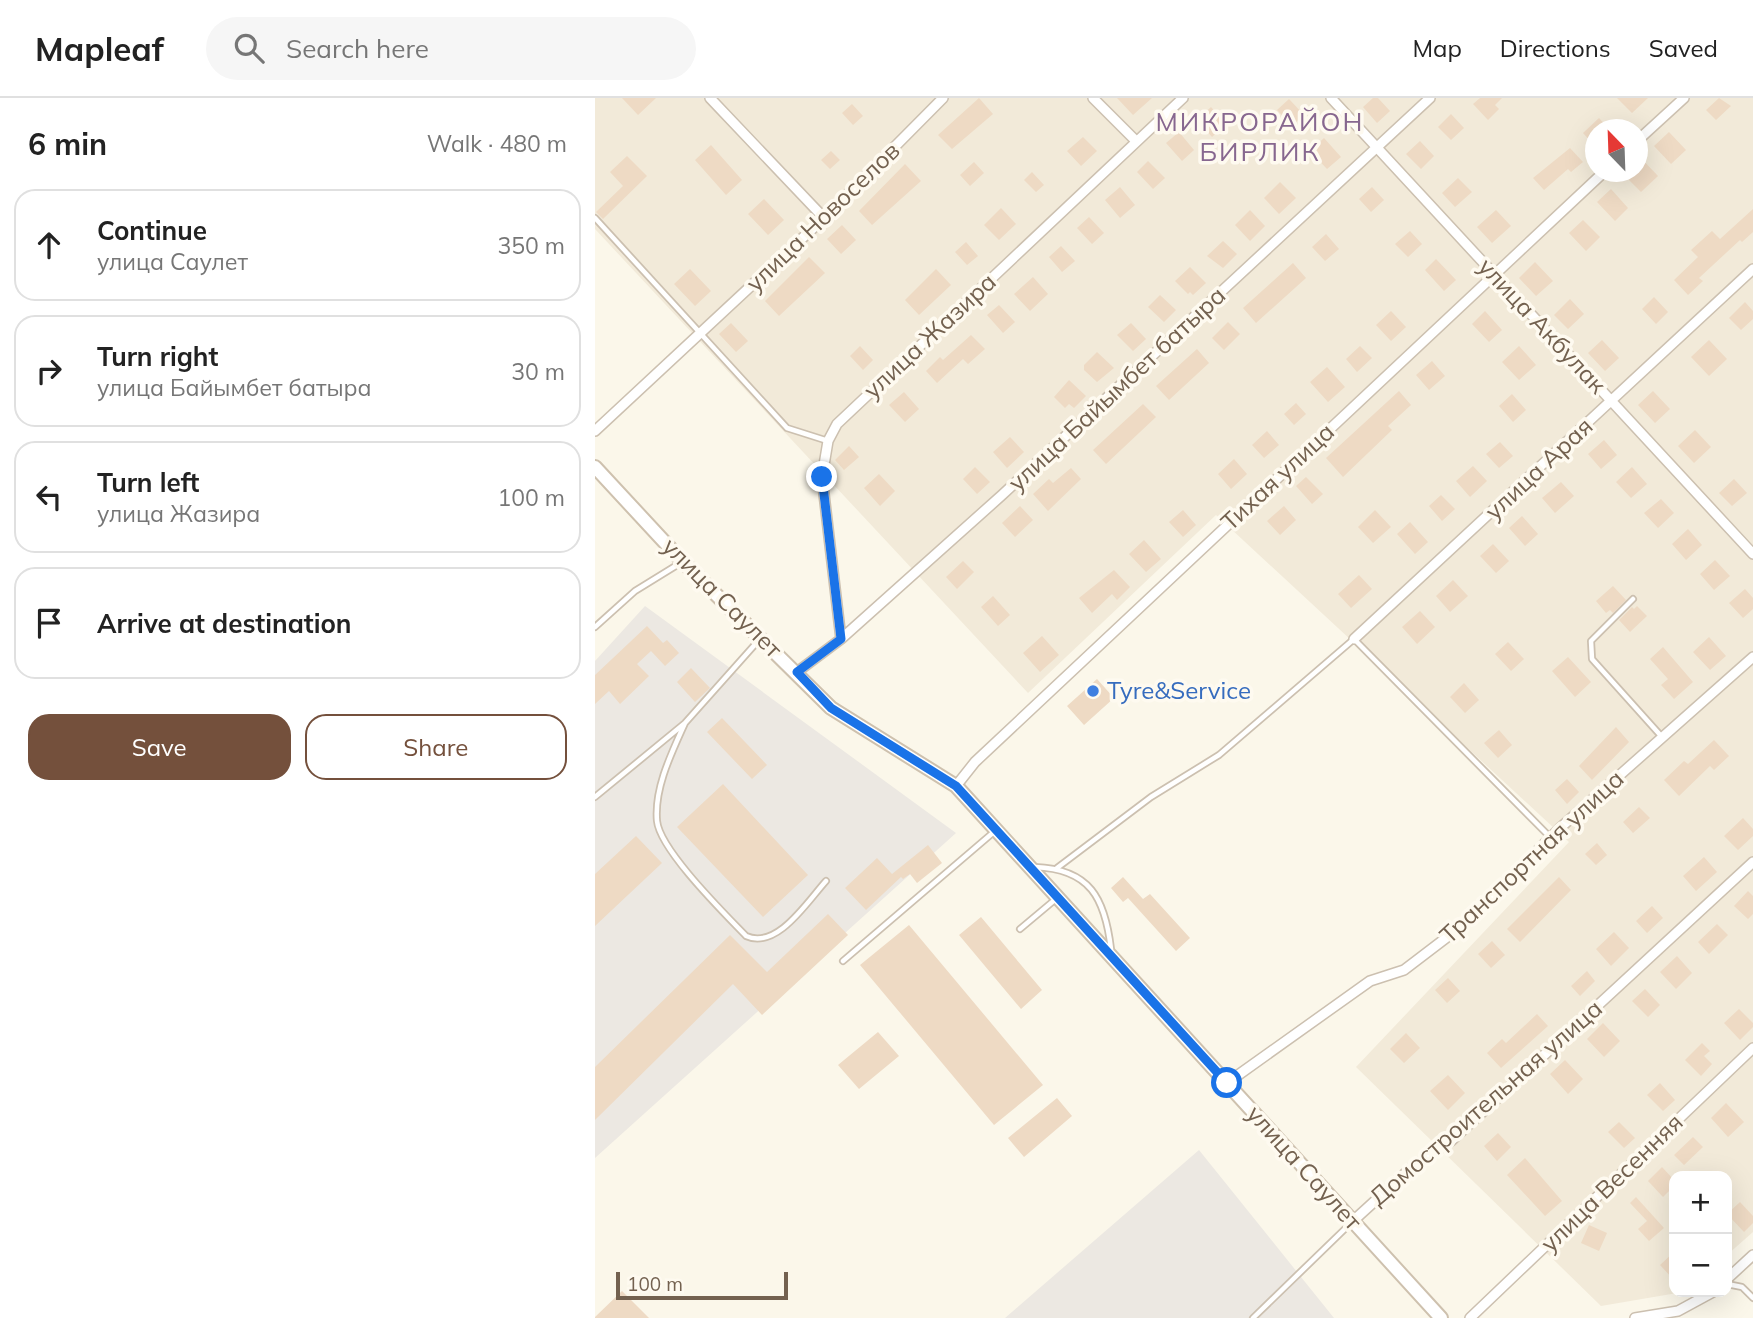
<!DOCTYPE html>
<html lang="en">
<head>
<meta charset="utf-8">
<style>
  :root { --surface:#fff; --page:#f6f6f6; --text:#222; --muted:#767676; --line:#e0e0e0; --accent:#74503c }
  body { margin:0; font-family:Mulish,sans-serif; background:var(--page); color:var(--text) }
  .controls { position:absolute; right:21px; bottom:21px; display:grid; overflow:hidden; border-radius:14px; box-shadow:0 7px 28px #0002 }
  .controls button { width:63px; height:63px; display:grid; place-items:center; padding:0; border:0; border-bottom:2px solid var(--line); background:var(--surface); color:var(--text); font:35px sans-serif }
  .compass { position:absolute; left:990px; top:21px; width:63px; height:63px; border-radius:50%; background:var(--surface); box-shadow:0 7px 28px #0002; rotate:337deg }
  .scale { position:absolute; left:21px; bottom:18px; width:172px; box-sizing:border-box; padding-left:7px; border:4px solid #73614f; border-top:0; font-size:19px; line-height:24px; white-space:nowrap; color:#73614f; -webkit-text-stroke:5px #fefaf0; paint-order:stroke }
  .stop { position:absolute; width:21px; height:21px; margin:-16px; border:5px solid #1a73e8; border-radius:50%; background:#fff }
  .stop.end { background:#1a73e8; border-color:#fff; box-shadow:0 2px 7px #0008 }
  .list { margin:0; padding:0; list-style:none }
  h2 { display:flex; justify-content:space-between; align-items:center; height:91px; margin:0; padding:0 28px; font-size:30px }
  h2 small { font-size:23px; font-weight:400; color:var(--muted) }
  .list li { display:grid; grid-template-columns:46px 1fr auto; gap:21px; align-items:center; box-sizing:border-box; height:112px; margin:0 14px 14px; padding:0 14px; border:2px solid var(--line); border-radius:21px }
  .list b { display:block; font-size:26px; white-space:nowrap }
  .list p { margin:0; font-size:23px; white-space:nowrap; color:var(--muted) }
  .list em { font-size:23px; font-style:normal; color:var(--muted) }
  .actions { display:flex; gap:14px; padding:21px 28px }
  .actions a { flex:1; padding:16px 0; border:2px solid var(--accent); border-radius:21px; text-align:center; font-size:24px; color:var(--accent) }
  .actions .main { background:var(--accent); color:#fff }
  .icon { flex:none; width:38px; height:38px; fill:none; stroke:currentColor; stroke-width:2; stroke-linecap:round; stroke-linejoin:round }
  .map { position:relative; flex:none; width:1158px; height:1220px; overflow:hidden }
  header { display:flex; align-items:center; gap:42px; box-sizing:border-box; height:98px; padding:0 35px; background:var(--surface); border-bottom:2px solid var(--line) }
  header strong { font-size:33px }
  nav { display:flex; gap:38px; margin-inline-start:auto; font-size:24px }
  .search { width:490px; height:63px; background:var(--page); display:flex; align-items:center; gap:18px; box-sizing:border-box; padding:0 24px; border-radius:38px; color:var(--muted); font-size:26px }
  main { display:flex }
  aside { flex:1; background:var(--surface) }
  .map>svg:first-child { display:block }
</style>
</head>
<body>
<header>
<strong>Mapleaf</strong>
<div class="search"><svg class="icon" aria-label="search" viewBox="0 0 24 24"><circle cx="10" cy="10" r="6"/><path d="M15 15l6 6"/></svg>Search here</div>
<nav><a>Map</a><a>Directions</a><a>Saved</a></nav>
</header>
<main>
<aside>
<h2>6 min<small>Walk · 480 m</small></h2>
<ul class="list">
<li><svg class="icon" aria-label="ahead" viewBox="0 0 24 24"><path d="M12 20V5M6 11l6-6 6 6"/></svg><div><b>Continue</b><p>улица Саулет</p></div><em>350 m</em></li>
<li><svg class="icon" aria-label="right" viewBox="0 0 24 24"><path d="M7 20v-9h11M14 6l5 5-5 5"/></svg><div><b>Turn right</b><p>улица Байымбет батыра</p></div><em>30 m</em></li>
<li><svg class="icon" aria-label="left" viewBox="0 0 24 24"><path d="M17 20v-9H6M10 6l-5 5 5 5"/></svg><div><b>Turn left</b><p>улица Жазира</p></div><em>100 m</em></li>
<li><svg class="icon" aria-label="arrive" viewBox="0 0 24 24"><path d="M6 21V4h12l-3 4 3 4H6"/></svg><div><b>Arrive at destination</b></div></li>
</ul>
<div class="actions"><a class="main">Save</a><a>Share</a></div>
</aside>
<div class="map">
<svg width="1158" height="1220" viewBox="0 0 1158 1220">
  <rect width="100%" height="100%" fill="#fbf7ea"/>
  <path fill="#f2ead9" fill-rule="evenodd" d="M0,0H1158V1134L1132,1157V1078H1079V1194H1088L1006,1208L761,969L974,744L621,417L433,595L0,131ZM1000,32H1042V74H1000Z"/>
  <path fill="#ece8e2" d="M50,508L361,735L0,1060V563Z
    M604,1052L739,1220H410Z"/>
  <path fill="#eedac4" d="M27,0H61L43,17Z
    M384,0L398,16L357,51L343,37Z
    M522,0H557L538,17Z
    M778,0H783L795,13L782,25L768,9Z
    M885,0H907L900,7L904,11L893,22L878,6Z
    M1022,0H1053L1037,15Z
    M1124,0L1136,8L1121,22L1111,12Z
    M694,1L709,17L697,28L682,12Z
    M257,6L268,18L258,27L247,15Z
    M616,9L631,26L617,39L602,22Z
    M856,16L869,30L856,42L843,29Z
    M1004,20L1015,32H1000V48L988,35Z
    M584,34L599,52L587,63L571,45Z
    M1074,34L1091,52L1076,66L1059,48Z
    M488,39L502,53L486,68L472,53Z
    M729,40L746,59L732,71L715,53Z
    M825,43L839,58L826,71L811,56Z
    M116,47L147,82L131,97L100,62Z
    M975,50L988,64L976,74L973,71L949,92L938,80Z
    M236,53L245,62L235,71L226,62Z
    M1042,56L1063,78L1046,94L1026,74H1042Z
    M32,58L52,78L8,121L1,114L28,88L15,74Z
    M553,63L570,80L558,91L542,74Z
    M379,64L389,75L375,88L365,77Z
    M310,66L326,83L277,127L264,113Z
    M437,74L449,87L441,94L429,82Z
    M863,80L877,94L860,109L847,95Z
    M685,84L701,100L684,116L669,100Z
    M525,89L540,107L525,120L510,102Z
    M777,89L789,102L776,114L764,101Z
    M1016,91L1033,110L1020,123L1002,104Z
    M169,101L189,122L173,137L153,116Z
    M406,110L421,126L404,142L389,127Z
    M1158,111V134L1147,144L1145,142L1104,180L1108,183L1093,197L1079,182L1103,159L1096,152L1117,133L1125,141Z
    M655,112L670,128L655,143L640,127Z
    M901,112L916,128L897,145L882,129Z
    M494,119L509,135L497,146L482,130Z
    M988,122L1005,139L991,153L974,135Z
    M247,127L261,142L246,156L232,141Z
    M815,133L827,146L813,159L800,146Z
    M731,136L744,151L730,163L717,149Z
    M628,143L642,156L628,170L612,158Z
    M371,144L383,158L372,167L360,154Z
    M466,148L480,163L467,174L454,159Z
    M214,159L230,175L184,218L170,203Z
    M841,161L861,182L849,193L830,172Z
    M940,164L958,183L941,198L924,180Z
    M698,165L711,180L661,225L648,210Z
    M595,169L611,185L598,197L595,194L593,196L580,183Z
    M95,171L116,193L100,208L79,186Z
    M341,171L356,187L324,217L310,202Z
    M438,179L453,196L435,213L419,196Z
    M565,197L581,212L569,224L553,209Z
    M1059,199L1073,214L1061,226L1047,211Z
    M975,201L989,216L973,231L959,217Z
    M1150,204L1158,213V221L1146,232L1134,220Z
    M404,207L420,224L408,235L392,217Z
    M796,213L811,229L796,243L781,227Z
    M890,213L907,232L894,244L877,226Z
    M633,224L645,236L629,252L617,240Z
    M136,225L153,243L141,254L124,236Z
    M536,225L551,241L538,253L522,237Z
    M376,237L390,251L373,266L368,261L342,285L331,273L345,259L348,262Z
    M1007,242L1024,260L1010,273L993,255Z
    M1114,242L1132,261L1114,278L1096,259Z
    M265,248L278,262L268,272L255,258Z
    M765,248L777,260L762,274L751,261Z
    M924,248L941,267L924,282L907,264Z
    M602,251L614,265L574,302L561,288Z
    M502,254L519,270L502,284L489,272V267Z
    M837,263L850,278L834,292L821,277Z
    M732,269L750,289L733,304L715,284Z
    M474,282L491,298L479,310L474,306L470,310L459,299Z
    M804,293L816,307L793,328L797,332L748,379L731,360Z
    M1058,293L1075,311L1060,325L1043,307Z
    M309,294L324,311L310,324L294,307Z
    M917,296L931,312L918,324L904,308Z
    M701,305L711,316L699,327L689,316Z
    M548,306L561,319L511,366L498,352Z
    M1100,332L1116,349L1099,365L1083,348Z
    M672,333L684,347L669,360L657,347Z
    M415,339L429,354L412,370L398,354Z
    M1009,342L1022,357L1006,371L993,356Z
    M905,344L918,358L904,370L891,356Z
    M254,348L264,359L249,372L240,362Z
    M639,361L652,376L636,391L623,376Z
    M878,368L892,383L875,399L861,383Z
    M380,369L395,384L382,396L368,381Z
    M1037,369L1052,386L1036,400L1021,384Z
    M476,370L486,381L453,413L438,396L454,381L458,385Z
    M284,376L300,393L285,408L269,390Z
    M711,379L728,396L717,406L701,388Z
    M1139,381L1152,395L1137,408L1124,395Z
    M966,384L979,398L960,415L947,400Z
    M846,397L860,411L847,423L834,408Z
    M1066,401L1079,415L1063,430L1049,415Z
    M425,408L438,422L420,439L407,425Z
    M689,408L701,422L685,437L672,423Z
    M588,412L601,427L588,439L574,424Z
    M780,412L796,429L778,445L763,429Z
    M927,418L943,436L930,448L914,430Z
    M815,424L833,444L820,456L802,436Z
    M1093,431L1107,447L1091,462L1077,446Z
    M549,442L566,461L551,474L534,456Z
    M898,446L914,463L901,475L885,458Z
    M1120,462L1135,478L1119,492L1105,476Z
    M368,463L379,474L362,491L351,479Z
    M519,472L535,489L522,502L517,496L497,515L484,500Z
    M764,477L777,491L756,510L743,496Z
    M858,482L873,498L855,514L841,498Z
    M1018,488L1031,502L1018,515L1015,512L1011,515L1001,503Z
    M1150,491L1158,500V511L1148,520L1134,505Z
    M398,498L415,517L403,528L386,509Z
    M1042,508L1052,518L1035,534L1024,522L1037,509L1039,511Z
    M825,513L840,529L822,546L807,529Z
    M52,528L68,545L72,542L84,555L70,568L56,553L42,566L54,578L25,606L14,593L0,606V577Z
    M447,538L464,557L445,574L428,555Z
    M1114,539L1131,558L1115,572L1098,554Z
    M913,544L929,561L916,573L900,556Z
    M1068,549L1098,584L1079,601L1066,587L1073,581L1055,561Z
    M973,559L996,584L980,599L957,573Z
    M96,570L115,590L100,604L82,584Z
    M502,581L519,600L489,627L472,608Z
    M869,585L884,602L870,615L855,599Z
    M127,620L172,667L157,681L112,634Z
    M1021,629L1034,644L997,682L984,668Z
    M904,632L917,647L903,660L889,645Z
    M1119,642L1134,658L1119,672L1115,668L1084,698L1069,682L1089,663L1093,666Z
    M972,681L984,694L972,706L960,692Z
    M128,686L213,777L168,819L82,729Z
    M1044,709L1055,720L1038,735L1028,724Z
    M1148,720L1158,731V738L1143,752L1129,738Z
    M41,738L67,765L0,828V776Z
    M1002,745L1012,757L1001,767L990,756Z
    M333,747L347,765L322,785L315,776L308,781L306,779L271,812L250,790L282,760L297,776Z
    M1109,759L1122,774L1101,793L1088,778Z
    M528,779L548,801L555,796L595,840L581,853L533,800L528,804L516,790Z
    M964,779L976,792L925,844L912,831Z
    M1153,793L1158,798V816L1153,821L1139,808Z
    M1057,808L1068,820L1052,835L1041,823Z
    M233,816L253,837L167,917L138,886L0,1022V969L135,837L172,874Z
    M386,819L447,892L426,911L364,837Z
    M1122,826L1133,837L1114,856L1103,844Z
    M314,827L448,987L399,1027L265,867Z
    M1019,834L1034,850L1016,868L1001,851Z
    M897,843L910,857L896,870L883,856Z
    M1082,858L1097,875L1081,891L1065,874Z
    M992,873L1000,883L985,898L976,888Z
    M853,880L865,893L852,905L840,892Z
    M1050,891L1065,907L1053,919L1037,903Z
    M1144,911L1158,925V929L1145,942L1129,925Z
    M942,916L953,928L906,970L892,955L907,941L911,945Z
    M1008,925L1025,943L1009,959L992,941Z
    M283,934L304,958L264,991L243,967Z
    M811,935L825,950L809,965L795,951Z
    M1107,945L1115,953L1109,958L1117,966L1106,978L1090,962Z
    M970,962L988,981L973,996L955,976Z
    M853,977L870,995L853,1012L835,993Z
    M1065,985L1080,1002L1068,1013L1052,997Z
    M462,1000L477,1018L429,1059L413,1040Z
    M1131,1005L1149,1024L1133,1039L1116,1020Z
    M1024,1024L1040,1040L1029,1050L1013,1034Z
    M903,1035L916,1049L902,1063L889,1048Z
    M1098,1039L1108,1049L1089,1067L1079,1057Z
    M930,1060L967,1103L950,1118L912,1077Z
    M1067,1069L1079,1082V1088L1068,1099L1053,1083Z
    M1041,1099L1069,1130L1054,1143L1043,1131L1052,1123L1035,1105Z
    M1145,1104L1158,1118V1125L1149,1134L1132,1116Z
    M994,1127L1012,1135L1004,1153L986,1145Z
    M1079,1154V1182L1065,1167Z
    M27,1193L54,1220H0V1219Z"/>
  <g fill="none" stroke-linecap="round" stroke-linejoin="round">
    <defs>
      <path id="lane" d="M0,120L192,330L233,343
        M1038,501L996,543L997,561L1067,639
        M0,529L40,493L87,464
        M90,625C77,654 59,690 62,723C65,752 129,815 151,838C182,852 212,804 231,783
        M0,699L90,625L164,542
        M440,769C495,771 510,800 516,851
        M462,770L556,699L624,657L759,541L955,739
        M425,831L462,800
        M248,863L400,733
        M1132,1186L1147,1189L1158,1200
        M658,1220L755,1126"/>
      <path id="street" d="M115,0L229,120
        M498,0L541,43
        M736,0L1158,456
        M1042,43L1089,0
        M0,333L229,120L348,0
        M246,541L227,379L233,343L242,326L588,0
        M759,541L1158,171
        M202,574L246,541L407,397L835,0
        M361,688L380,664L1009,74
        M632,985L775,883L809,872L868,827L965,730L1158,559
        M758,1123L816,1070L856,1043L1158,764
        M1132,1181L1158,1157
        M875,1220L1158,950
        M1040,1220L1083,1213L1118,1194"/>
      <path id="secondary" d="M0,369L88,464L236,610L361,688L846,1220"/>
    </defs>
    <use href="#lane" stroke="#ccc0b0" stroke-width="8"/>
    <use href="#street" stroke="#ccc0b0" stroke-width="12"/>
    <use href="#secondary" stroke="#cec1ae" stroke-width="16"/>
    <use href="#lane" stroke="#fff" stroke-width="4.5"/>
    <use href="#street" stroke="#fff" stroke-width="9"/>
    <use href="#secondary" stroke="#fff" stroke-width="12"/>
  </g>
  <g fill="none" stroke-linecap="round" stroke-linejoin="round">
    <path stroke="#1a73e8" stroke-width="9" d="M227,379L246,541L202,574L236,610L361,688L632,985"/>
  </g>
  <circle fill="#3f7fe0" stroke="#fefaf0" stroke-width="2.5" cx="498" cy="593" r="7"/>
  <g text-anchor="middle" stroke-width="7" stroke-linejoin="round" paint-order="stroke">
    <g font-size="24" fill="#73614f" stroke="#fefaf0">
      <text transform="translate(228 119) rotate(-44)" y="8">улица Новоселов</text>
      <text transform="translate(947 228) rotate(47)" y="8">улица Акбулак</text>
      <text transform="translate(335 238) rotate(-43)" y="8">улица Жазира</text>
      <text transform="translate(522 291) rotate(-43)" y="8">улица Байымбет батыра</text>
      <text transform="translate(944 371) rotate(-43)" y="8">улица Арая</text>
      <text transform="translate(683 379) rotate(-43)" y="8">Тихая улица</text>
      <text transform="translate(127 500) rotate(45)" y="8">улица Саулет</text>
      <text transform="translate(937 759) rotate(-43)" y="8">Транспортная улица</text>
      <text transform="translate(891 1005) rotate(-41)" y="8">Домостроительная улица</text>
      <text transform="translate(709 1070) rotate(48)" y="8">улица Саулет</text>
      <text transform="translate(1017 1085) rotate(-44)" y="8">улица Весенняя</text>
    </g>
    <g font-size="24" fill="#366cbe" stroke="#fefaf0" text-anchor="start">
      <text x="512" y="601">Tyre&amp;Service</text>
    </g>
    <g font-size="26" letter-spacing="2" fill="#87678f" stroke="#fefaf0">
      <text x="665" y="33">МИКРОРАЙОН<tspan x="665" dy="30">БИРЛИК</tspan></text>
    </g>
  </g>
</svg>
<div class="controls">
<button>+</button>
<button>−</button>
</div>
<svg class="compass" viewBox="-18 -18 36 36"><path d="M0-13l5 13h-10z" fill="#e53935"/><path d="M0 13l5-13h-10z" fill="#767676"/></svg>
<div class="scale">100 m</div>
<div class="stop" style="left:632px;top:985px"></div>
<div class="stop end" style="left:227px;top:379px"></div>
</div>
</main>
</body>
</html>
